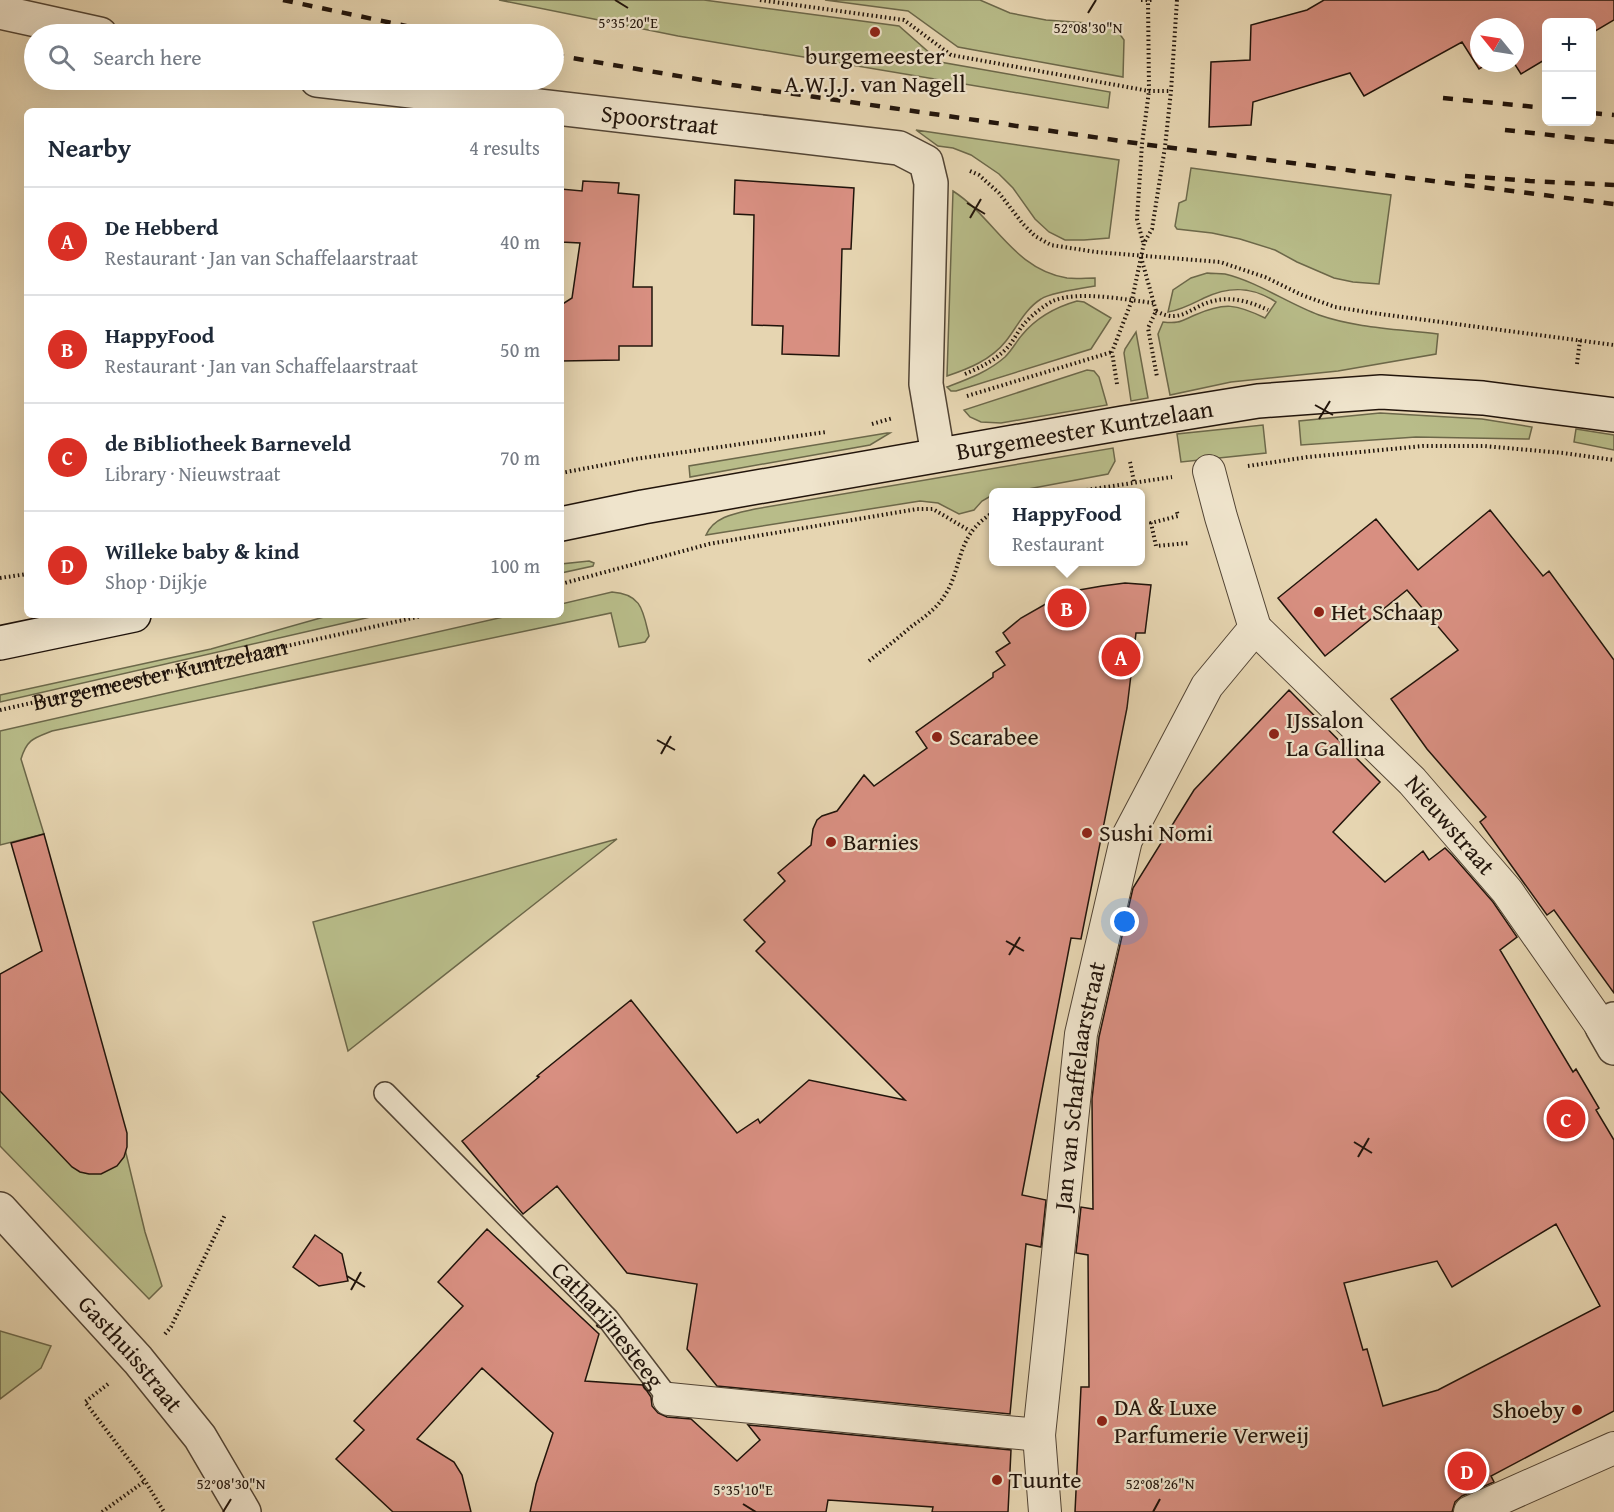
<!DOCTYPE html>
<html lang="en">
<head>
<meta charset="utf-8">
<style>
  :root { --surface:#fff; --page:#f6f6f7; --text:#1f2937; --muted:#747a83; --line:#e0e1e3; --accent:#d93025 }
  body { margin:0; font-family:"Gentium Book Plus",serif; background:var(--page); color:var(--text) }
  .controls { position:absolute; right:18px; top:18px; display:grid; overflow:hidden; border-radius:9px; box-shadow:0 6px 24px #0002 }
  .controls button { width:54px; height:54px; display:grid; place-items:center; padding:0; border:0; border-bottom:2px solid var(--line); background:var(--surface); color:var(--text); font:30px sans-serif }
  .compass { position:absolute; left:1470px; top:18px; width:54px; height:54px; border-radius:50%; background:var(--surface); box-shadow:0 6px 24px #0002; rotate:300deg }
  .you { position:absolute; left:1125px; top:922px; width:21px; height:21px; margin:-15px; border:4px solid #fff; border-radius:50%; background:#1a73e8; box-shadow:0 0 0 9px #1a73e833 }
  .badge { display:grid; place-items:center; width:39px; height:39px; border-radius:50%; background:var(--accent); color:#fff; font-size:20px; font-weight:700 }
  .pin { position:absolute; translate:-50% -50%; border:3px solid #fff; box-shadow:0 2px 6px #0006 }
  .popup { position:absolute; left:989px; top:488px; width:156px; height:78px; box-sizing:border-box; display:grid; place-content:center; border-radius:9px; background:var(--surface); filter:drop-shadow(0 2px 4px #0005); font-size:20px; white-space:nowrap; color:var(--muted) }
  .popup b { font-size:22px; color:var(--text) }
  .popup::after { content:''; position:absolute; left:50%; top:100%; margin-left:-12px; border:12px solid transparent; border-top-color:var(--surface) }
  .list { margin:0; padding:0; list-style:none }
  h2 { display:flex; justify-content:space-between; align-items:center; height:78px; margin:0; padding:0 24px; font-size:26px }
  h2 small { font-size:20px; font-weight:400; color:var(--muted) }
  .list li { display:grid; grid-template-columns:39px 1fr auto; gap:18px; align-items:center; box-sizing:border-box; height:108px; padding:0 24px; border-top:2px solid var(--line) }
  .list b { display:block; font-size:22px; white-space:nowrap }
  .list p { margin:0; font-size:20px; white-space:nowrap; color:var(--muted) }
  .list em { font-size:20px; font-style:normal; color:var(--muted) }
  .icon { flex:none; width:33px; height:33px; fill:none; stroke:currentColor; stroke-width:2; stroke-linecap:round; stroke-linejoin:round }
  .map { position:relative; flex:none; width:1614px; height:1512px; overflow:hidden }
  .search { position:absolute; background:var(--surface); box-shadow:0 6px 24px #0002; left:24px; top:24px; width:540px; height:66px; display:flex; align-items:center; gap:15px; box-sizing:border-box; padding:0 21px; border-radius:33px; color:var(--muted); font-size:22px }
  .panel { position:absolute; background:var(--surface); box-shadow:0 6px 24px #0002; left:24px; top:108px; width:540px; height:510px; border-radius:9px }
  .map>svg:first-child { display:block }
</style>
</head>
<body>
<div class="map">
<svg width="1614" height="1512" viewBox="0 0 1614 1512">
  <rect width="100%" height="100%" fill="#e6d5b1"/>
  <filter id="stains"><feTurbulence type="fractalNoise" baseFrequency=".00333" numOctaves="4"/><feColorMatrix values="0 0 0 0 .2 0 0 0 0 .09 0 0 0 0 .02 0 0 0 .5 -.17"/></filter>
  <radialGradient id="worn" r=".72"><stop offset=".6" stop-color="#630" stop-opacity="0"/><stop offset="1" stop-color="#630" stop-opacity=".3"/></radialGradient>
  <path fill="#b8bc89" stroke="#6c684a" stroke-width="1.5" d="M499,0H704L899,26L940,62L1110,92L1108,108L678,36Z
    M825,0H980L1010,13L1046,20L1102,24L1117,30L1124,40L1123,77L958,47L908,11Z
    M916,130L1119,160L1109,238L1084,240H1065L1049,232L1035,219L1013,188L999,174L971,155L953,148L938,146Z
    M1191,168L1391,195L1379,284L1353,282L1334,278L1297,262L1275,250L1240,239L1212,233L1177,229L1175,226L1179,203L1186,200Z
    M953,191C995,218 1013,269 1067,278C1076,279 1086,278 1095,278V286C1082,288 1050,293 1041,299C1025,309 1017,327 1006,341C991,360 968,369 947,376Z
    M1207,273C1213,274 1219,273 1225,274C1258,282 1287,303 1319,315C1356,328 1398,329 1438,334L1436,354L1338,371L1231,382L1170,395L1158,334L1163,322C1179,324 1181,321 1195,315C1225,302 1236,304 1265,318L1276,302C1252,286 1229,286 1204,298C1192,304 1181,310 1168,312L1173,290L1191,278Z
    M1077,301L1084,302L1111,318L1091,349L956,391H951L947,387C968,379 988,372 1005,357C1012,350 1016,342 1022,335C1036,318 1056,307 1077,301Z
    M1136,332L1148,398L1131,401L1124,353L1125,349Z
    M1087,370L1094,371L1099,377L1107,405L1001,423L981,422L970,417L964,410Z
    M1380,413L1482,419L1532,427L1529,439L1416,437L1301,445L1299,421Z
    M1263,425L1266,453L1181,462L1177,434Z
    M1576,429L1614,435V450L1574,442Z
    M887,433H890L870,445L690,477L689,466Z
    M1113,448L1115,461L1108,474L1012,492H994L993,496L989,497L982,501L974,510L959,514L938,503L920,501L706,535C714,516 737,513 755,509Z
    M589,561L594,563L593,566L561,573V564Z
    M612,592C642,594 643,611 649,636L645,642L619,647L611,613L52,731C34,738 27,739 21,759L44,834L0,845V731L512,615H561V604Z
    M331,615H379L0,702V695L211,649Z
    M617,839L348,1051L313,922Z
    M0,1081L125,1149L145,1232L162,1286L149,1299L0,1146Z
    M0,1331L51,1346L41,1368L0,1399Z"/>
  <path fill="#d88f81" stroke="#21140b" stroke-width="1.5" fill-rule="evenodd" d="M1324,0H1614V20L1592,33V22H1546V59L1521,74L1514,63L1515,27H1479V63H1489L1479,69L1462,42L1364,96L1350,73L1253,102L1251,125L1209,127L1211,62L1250,60L1251,25L1307,10Z
    M735,180L854,188L851,249H842L839,356L782,354L783,326L752,325L754,215L734,214Z
    M583,181L619,183L618,193L639,195L633,287H652V346H619V360L561,361V305L572,298L580,243L561,242V189L582,191Z
    M1490,510L1543,576L1549,571L1614,660V993L1554,910L1547,915L1480,822L1486,817L1427,749L1391,699L1458,650L1407,590L1325,656L1278,598L1376,519L1418,570Z
    M1125,583L1151,585L1145,633H1136L1127,708L1081,939L1071,938L1022,1195L1046,1200L1041,1247L1026,1244L1010,1414L717,1386L687,1349L697,1284L627,1273L557,1186L523,1214L462,1141L539,1077L537,1076L631,1000L737,1133L758,1119L760,1123L809,1080L905,1100L756,951L765,942L744,920L785,881L778,873L811,845L813,829L817,820L822,816L837,811L864,775L874,786L927,748L916,732L993,677V673L1005,665L996,652L1010,643L1003,633L1021,618L1058,597L1079,590L1102,586Z
    M1289,690L1380,782L1333,832L1385,882L1423,851L1429,860L1445,848L1452,855L1493,902L1517,937L1500,950L1573,1072L1576,1069L1599,1108L1596,1110L1614,1140V1411L1491,1476L1494,1482L1462,1496L1455,1502L1452,1512H1075L1081,1387H1089L1088,1255L1076,1253L1081,1207L1093,1209L1092,1099L1099,1037L1133,888L1194,790ZM1556,1224L1600,1306L1438,1390L1383,1406L1367,1349L1363,1350L1344,1283L1437,1261L1452,1287Z
    M44,834L127,1133V1147L124,1157L117,1166L101,1174H89L80,1172L72,1167L0,1091V974L42,951L11,843Z
    M487,1229L599,1334L585,1381L643,1385L651,1397L652,1406L658,1413L667,1417L691,1419L737,1461L760,1440L748,1425L1011,1450L1008,1512H932L933,1507L828,1500L826,1512H530L536,1484L553,1433L482,1368L417,1439L454,1462L462,1475L471,1512H393L336,1459L364,1430L354,1421L463,1306L438,1282Z
    M315,1235L342,1254L348,1281L319,1286L293,1267Z"/>
  <g fill="none" stroke-linecap="round" stroke-linejoin="round">
    <defs>
      <g id="service">
        <path id="s2" d="M385,1093L608,1319L669,1399"/>
      </g>
      <g id="pedestrian">
        <path id="s3" d="M1209,471L1221,517L1255,628L1412,781L1507,891L1602,1027"/>
        <path d="M669,1399L1039,1435"/>
        <path id="s4" d="M1045,1512L1039,1435L1081,1034L1126,840L1207,686L1255,628"/>
        <path d="M1470,1512L1614,1448"/>
      </g>
      <g id="minor">
        <path d="M0,12L100,34"/>
        <path id="s5" d="M317,80L899,148L926,162L931,183L926,384L938,455"/>
        <path d="M1614,1019L1602,1027L1614,1048"/>
        <path id="s6" d="M0,1209L138,1360L200,1437L244,1512"/>
      </g>
      <g id="secondary">
        <path id="s7" d="M561,524L643,507L1123,423L1258,401L1381,392L1483,398L1614,415"/>
        <path d="M0,643L134,615"/>
      </g>
    </defs>
    <use href="#service" stroke="#524434" stroke-width="24"/>
    <use href="#pedestrian" stroke="#524434" stroke-width="34"/>
    <use href="#minor" stroke="#524434" stroke-width="36"/>
    <use href="#secondary" stroke="#21140b" stroke-width="36"/>
    <g stroke="#21140b" stroke-width="4" stroke-dasharray="1.5 3" stroke-linecap="butt">
      <path d="M760,0L904,20L951,55L1149,91H1171"/>
      <path d="M1141,0H1152"/>
      <path d="M970,171L979,175L999,193L1023,224L1035,236L1051,245L1096,252L1220,262L1265,277L1302,295L1335,307L1373,313L1614,345"/>
      <path d="M1143,242L1137,219L1142,144L1149,91L1148,0"/>
      <path d="M1141,257L1156,311L1148,328L1157,377"/>
      <path d="M1156,311C1181,325 1191,306 1213,301C1232,296 1251,302 1268,310"/>
      <path d="M1577,364L1580,340"/>
      <path d="M965,374C981,367 996,360 1008,347C1014,340 1018,331 1024,324C1031,316 1043,306 1053,301C1078,290 1127,300 1154,303"/>
      <path d="M1117,384L1112,352L1132,300L1144,243L1152,229L1165,147L1171,91L1177,0"/>
      <path d="M967,396L1112,352"/>
      <path d="M872,424L893,418"/>
      <path d="M1130,462L1134,482"/>
      <path d="M1248,466L1308,457L1423,446H1484L1563,453L1614,460"/>
      <path d="M561,473L635,459L826,432"/>
      <path d="M1073,492L1172,477"/>
      <path d="M1177,512L1178,516L1151,523L1156,546L1189,543"/>
      <path d="M0,578L27,574"/>
      <path d="M561,584L709,544L917,509H933L970,531"/>
      <path d="M869,661C883,650 898,638 912,626C922,619 933,611 940,602C965,571 952,537 994,512"/>
      <path id="s1" d="M0,710L426,615"/>
      <path d="M165,1334L171,1327L225,1215"/>
      <path d="M108,1384L85,1402L145,1481L164,1512"/>
      <path d="M102,1512L145,1481"/>
    </g>
    <use href="#service" stroke="#efe4cc" stroke-width="21"/>
    <use href="#pedestrian" stroke="#efe4cc" stroke-width="32"/>
    <use href="#minor" stroke="#efe4cc" stroke-width="33"/>
    <use href="#secondary" stroke="#efe4cc" stroke-width="33"/>
    <path stroke="#21140b" stroke-width="4.5" stroke-dasharray="10 10" stroke-linecap="butt" d="M283,0L444,34
      M554,55L732,85L1142,144L1614,204
      M1443,98L1546,108
      M1592,113L1614,115
      M1505,130L1614,142
      M1465,176L1530,181L1614,185"/>
  </g>
  <path fill="none" stroke="#21140b" stroke-width="2" d="M615,0L628,8M1088,13L1096,0M967,203L985,214M970,218L981,199M1315,405L1333,415M1319,419L1330,401M657,740L675,750M661,754L671,736M1006,941L1024,951M1009,955L1020,937M1354,1142L1372,1153M1358,1157L1369,1138M347,1276L365,1287M351,1290L361,1272M743,1504L756,1512M223,1512L231,1499M1153,1512L1160,1499"/>
  <g fill="#8f2418" stroke="#efe4cc" stroke-width="2">
    <circle cx="875" cy="32" r="6"/>
    <circle cx="1319" cy="612" r="6"/>
    <circle cx="1274" cy="734" r="6"/>
    <circle cx="937" cy="737" r="6"/>
    <circle cx="1087" cy="833" r="6"/>
    <circle cx="831" cy="842" r="6"/>
    <circle cx="1577" cy="1410" r="6"/>
    <circle cx="1102" cy="1421" r="6"/>
    <circle cx="997" cy="1480" r="6"/>
  </g>
  <g text-anchor="middle" stroke-width="4.5" stroke-linejoin="round" paint-order="stroke">
    <g font-size="24" fill="#21140b" stroke="#efe4cc" text-anchor="start">
      <text x="875" y="64" text-anchor="middle">burgemeester<tspan x="875" dy="28">A.W.J.J. van Nagell</tspan></text>
      <text x="1331" y="620">Het Schaap</text>
      <text x="1286" y="728">IJssalon<tspan x="1286" dy="28">La Gallina</tspan></text>
      <text x="949" y="745">Scarabee</text>
      <text x="1099" y="841">Sushi Nomi</text>
      <text x="843" y="850">Barnies</text>
      <text x="1114" y="1415">DA &amp; Luxe<tspan x="1114" dy="28">Parfumerie Verweij</tspan></text>
      <text x="1565" y="1418" text-anchor="end">Shoeby</text>
      <text x="1009" y="1488">Tuunte</text>
    </g>
    <g font-size="24" fill="#21140b" stroke="#efe4cc">
      <text dy="8" stroke="none"><textPath href="#s5" startOffset="345">Spoorstraat</textPath></text>
      <text dy="8" stroke="none"><textPath href="#s7" startOffset="532">Burgemeester Kuntzelaan</textPath></text>
      <text dy="8" stroke="none"><textPath href="#s1" startOffset="164">Burgemeester Kuntzelaan</textPath></text>
      <text dy="8" stroke="none"><textPath href="#s3" startOffset="441">Nieuwstraat</textPath></text>
      <text dy="8" stroke="none"><textPath href="#s4" startOffset="429">Jan van Schaffelaarstraat</textPath></text>
      <text dy="8" stroke="none"><textPath href="#s2" startOffset="322">Catharijnesteeg</textPath></text>
      <text dy="8" stroke="none"><textPath href="#s6" startOffset="195">Gasthuisstraat</textPath></text>
    </g>
  </g>
  <g font-size="15" text-anchor="middle" fill="#21140b" stroke="#efe4cc" stroke-width="4.5" stroke-linejoin="round" paint-order="stroke">
    <text x="628" y="28">5°35'20"E</text>
    <text x="1088" y="33">52°08'30"N</text>
    <text x="231" y="1489">52°08'30"N</text>
    <text x="1160" y="1489">52°08'26"N</text>
    <text x="743" y="1495">5°35'10"E</text>
  </g>
  <rect width="100%" height="100%" filter="url(#stains)"/>
  <rect width="100%" height="100%" fill="url(#worn)"/>
</svg>
<div class="controls">
<button>+</button>
<button>−</button>
</div>
<svg class="compass" viewBox="-18 -18 36 36"><path d="M0-13l5 13h-10z" fill="#e53935"/><path d="M0 13l5-13h-10z" fill="#747a83"/></svg>
<div class="you"></div>
<div class="pin badge" style="left:1121px;top:657px">A</div>
<div class="pin badge" style="left:1067px;top:608px">B</div>
<div class="popup"><b>HappyFood</b>Restaurant</div>
<div class="pin badge" style="left:1566px;top:1119px">C</div>
<div class="pin badge" style="left:1467px;top:1471px">D</div>
<div class="search"><svg class="icon" aria-label="search" viewBox="0 0 24 24"><circle cx="10" cy="10" r="6"/><path d="M15 15l6 6"/></svg>Search here</div>
<section class="panel">
<h2>Nearby<small>4 results</small></h2>
<ul class="list">
<li><span class="badge">A</span><div><b>De Hebberd</b><p>Restaurant · Jan van Schaffelaarstraat</p></div><em>40 m</em></li>
<li><span class="badge">B</span><div><b>HappyFood</b><p>Restaurant · Jan van Schaffelaarstraat</p></div><em>50 m</em></li>
<li><span class="badge">C</span><div><b>de Bibliotheek Barneveld</b><p>Library · Nieuwstraat</p></div><em>70 m</em></li>
<li><span class="badge">D</span><div><b>Willeke baby &amp; kind</b><p>Shop · Dijkje</p></div><em>100 m</em></li>
</ul>
</section>
</div>
</body>
</html>
